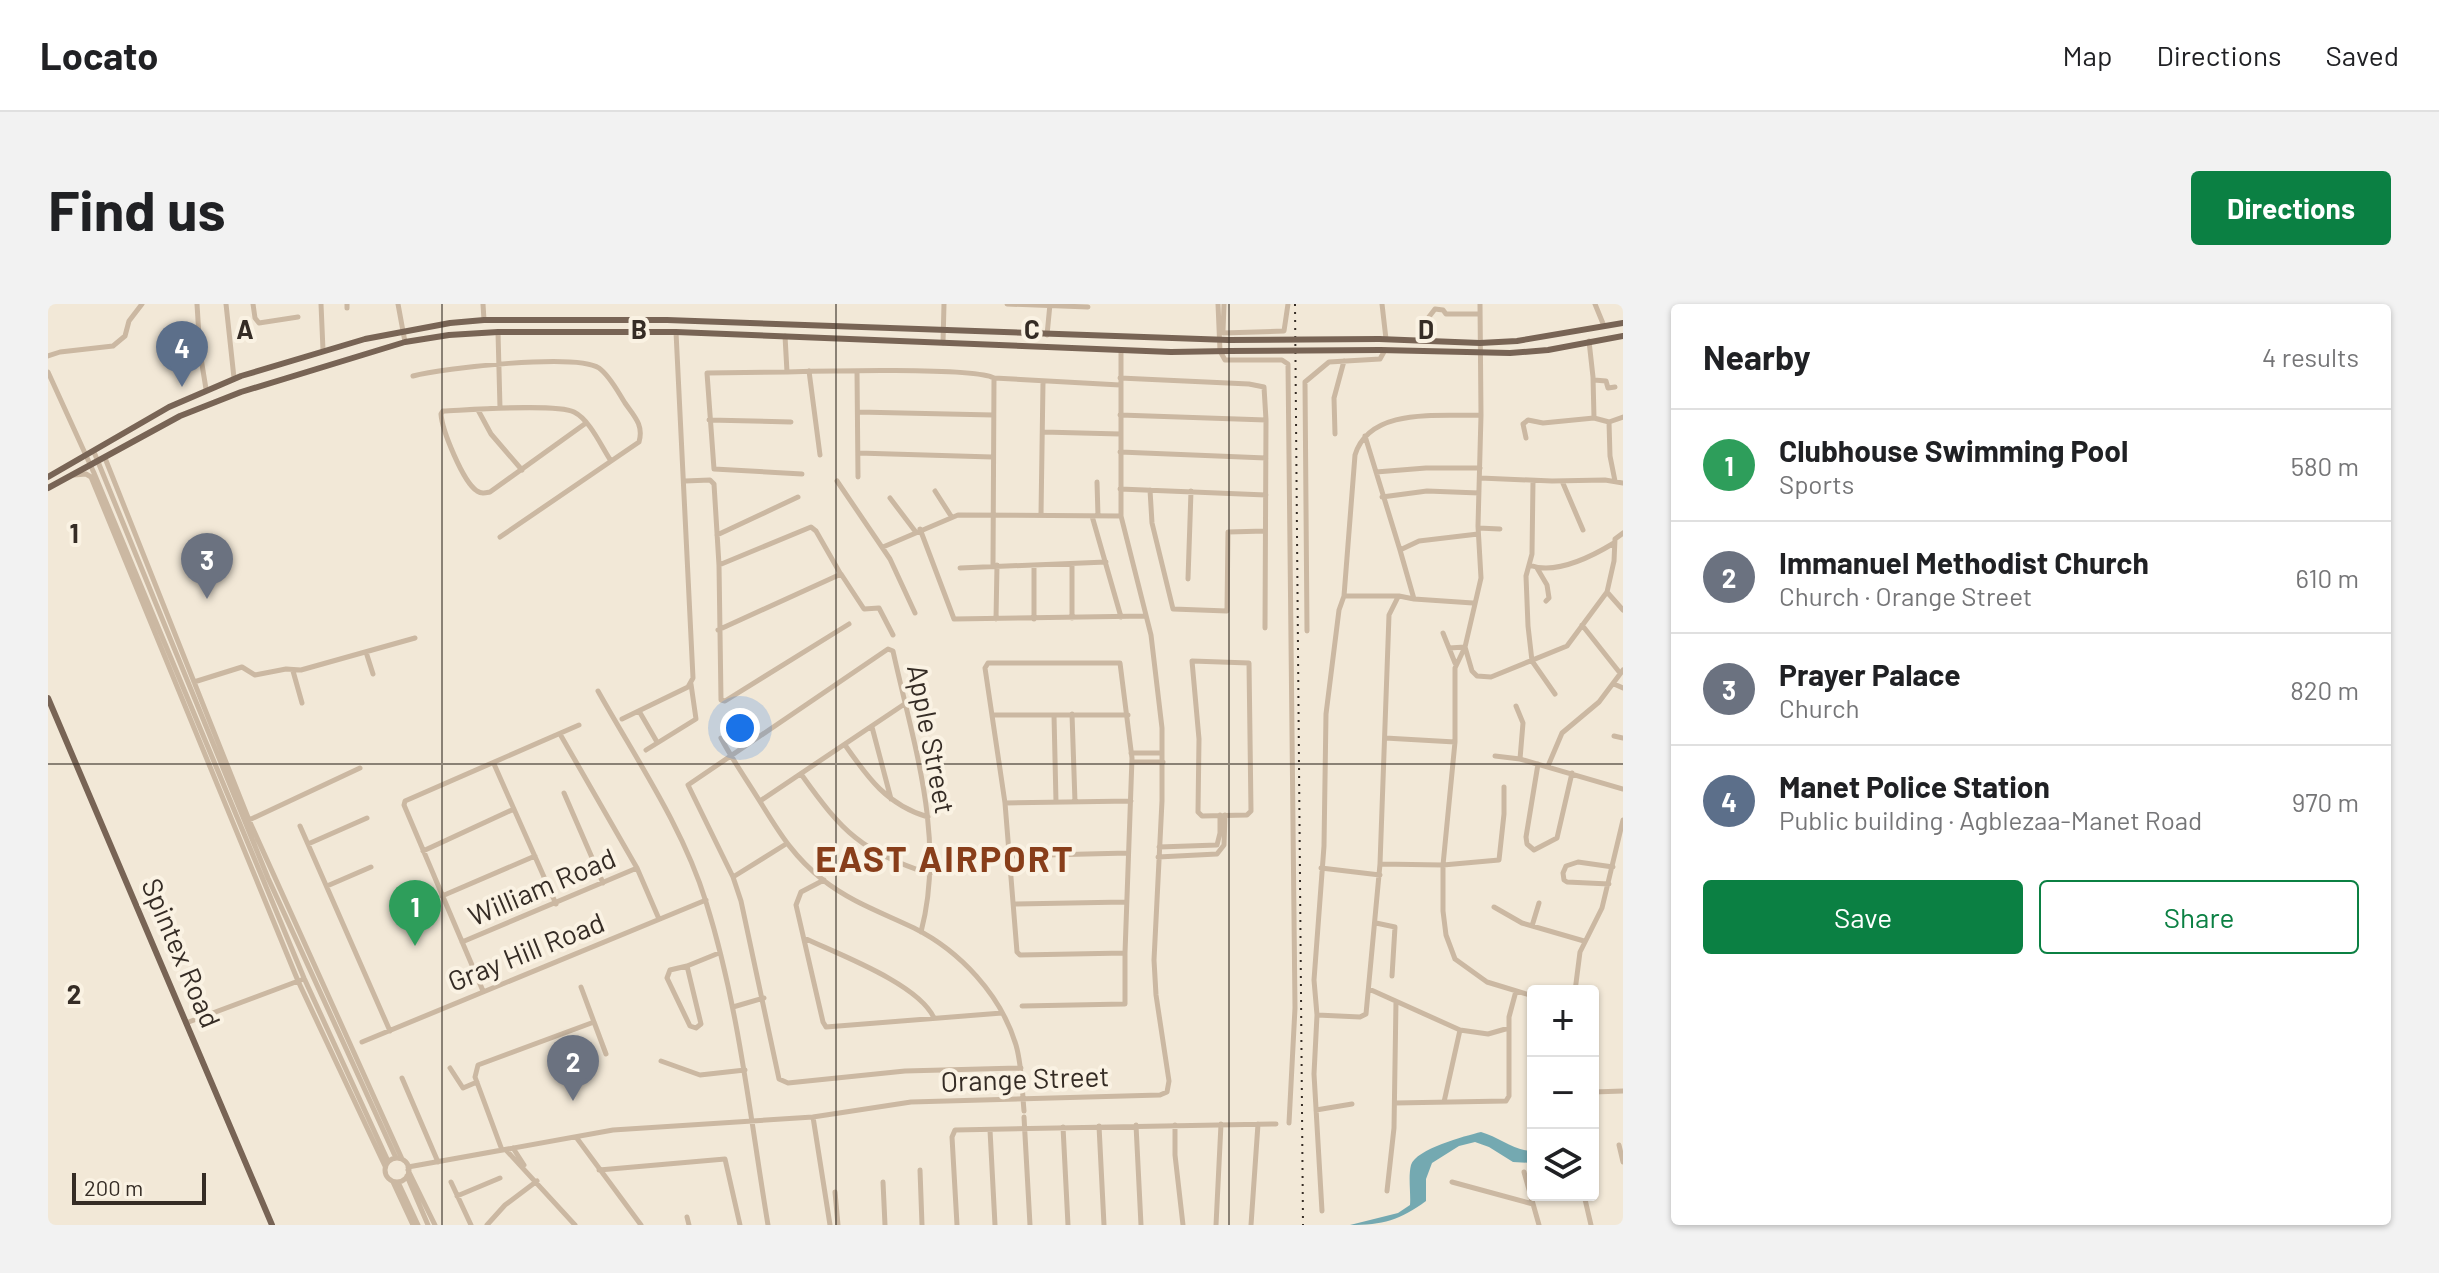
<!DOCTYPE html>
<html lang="en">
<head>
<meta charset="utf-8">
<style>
  :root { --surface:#fff; --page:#f2f2f2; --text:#202124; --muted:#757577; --line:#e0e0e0; --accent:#0b8043 }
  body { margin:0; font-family:Barlow,sans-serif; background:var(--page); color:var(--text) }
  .controls { position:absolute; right:24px; bottom:24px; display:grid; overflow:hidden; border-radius:8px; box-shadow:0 2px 6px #0004 }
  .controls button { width:72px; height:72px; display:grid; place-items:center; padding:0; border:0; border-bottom:2px solid var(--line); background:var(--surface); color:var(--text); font:40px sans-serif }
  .scale { position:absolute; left:24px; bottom:20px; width:134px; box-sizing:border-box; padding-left:8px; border:4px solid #352c25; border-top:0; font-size:22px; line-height:28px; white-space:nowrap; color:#352c25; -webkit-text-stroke:6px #faf2e3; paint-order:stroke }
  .you { position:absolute; left:692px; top:424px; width:28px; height:28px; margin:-20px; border:6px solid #fff; border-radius:50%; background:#1a73e8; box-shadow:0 0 0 12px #1a73e833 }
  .badge { display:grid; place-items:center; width:52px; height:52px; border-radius:50%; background:var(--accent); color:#fff; font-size:26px; font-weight:700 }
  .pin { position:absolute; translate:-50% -66px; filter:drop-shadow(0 2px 4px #0008) }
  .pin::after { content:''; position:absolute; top:42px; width:28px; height:24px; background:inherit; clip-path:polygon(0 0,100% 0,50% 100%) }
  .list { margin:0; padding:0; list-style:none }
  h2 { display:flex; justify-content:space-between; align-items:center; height:104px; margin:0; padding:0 32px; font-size:34px }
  h2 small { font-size:26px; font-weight:400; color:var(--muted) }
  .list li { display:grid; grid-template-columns:52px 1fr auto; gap:24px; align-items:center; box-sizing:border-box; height:112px; padding:0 32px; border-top:2px solid var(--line) }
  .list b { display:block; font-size:30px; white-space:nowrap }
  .list p { margin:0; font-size:26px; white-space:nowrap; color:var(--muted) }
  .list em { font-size:26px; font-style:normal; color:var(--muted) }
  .actions { display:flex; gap:16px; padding:24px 32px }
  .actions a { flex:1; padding:18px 0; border:2px solid var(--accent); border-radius:8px; text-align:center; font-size:28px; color:var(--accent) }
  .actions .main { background:var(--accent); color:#fff }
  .icon { flex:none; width:44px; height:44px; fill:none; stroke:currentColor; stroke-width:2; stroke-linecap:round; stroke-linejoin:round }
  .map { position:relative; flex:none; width:1575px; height:921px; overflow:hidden; border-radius:8px }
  header { display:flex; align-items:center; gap:48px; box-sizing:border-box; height:112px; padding:0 40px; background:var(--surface); border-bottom:2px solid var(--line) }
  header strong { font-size:38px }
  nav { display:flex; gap:44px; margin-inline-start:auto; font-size:28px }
  .intro { display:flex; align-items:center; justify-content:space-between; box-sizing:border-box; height:192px; padding:0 48px }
  h1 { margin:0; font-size:56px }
  .button { padding:20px 36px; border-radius:8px; background:var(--accent); color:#fff; font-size:28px; font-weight:700 }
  main { display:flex; gap:48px; padding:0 48px }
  aside { flex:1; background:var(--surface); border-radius:8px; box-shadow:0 2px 6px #0004 }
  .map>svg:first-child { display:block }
</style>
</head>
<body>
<header>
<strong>Locato</strong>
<nav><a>Map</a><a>Directions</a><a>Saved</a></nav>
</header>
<div class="intro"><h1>Find us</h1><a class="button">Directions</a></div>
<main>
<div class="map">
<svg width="1575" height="921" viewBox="0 0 1575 921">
  <rect width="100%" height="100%" fill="#f2e8d7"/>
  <path fill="#74a9b1" d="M1433,828C1451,833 1466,847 1485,847V859L1465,858L1441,843L1427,838L1411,842L1384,859L1378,875V897C1352,916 1335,921 1302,921L1350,909L1362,901C1363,889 1360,873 1363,861C1368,845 1417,832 1433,828Z"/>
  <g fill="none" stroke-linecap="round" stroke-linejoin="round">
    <path stroke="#cbb8a2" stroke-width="5" d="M149,0L152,48L158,85
      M178,0L186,74
      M205,0L207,14L211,19L250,13
      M273,0L275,46
      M299,0V4
      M350,0L357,38
      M435,0L436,16
      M959,0L1040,3
      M1170,0L1172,47L1177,56H1234L1240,60L1247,704L1241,819
      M1334,0L1338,35
      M1432,0L1433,111L1430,222L1433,274L1417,343L1407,364V438L1395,561V607L1398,631L1407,655L1439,678L1485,692
      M1547,0L1556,22
      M450,28L452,104
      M1175,28L1176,0
      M1175,29L1236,27L1240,0
      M999,31L1002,0
      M737,32L739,68L659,69L666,165L754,170
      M1379,37L1377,18L1387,5L1395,6L1398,10H1432
      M1541,37L1545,73L1546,114L1561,118L1562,152L1567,177
      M895,39L896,0
      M0,52L12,48L65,42L77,32L81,17L94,0
      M761,67L772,151
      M809,67L810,173
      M0,68L46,169L256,674L340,857
      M739,68C771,67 926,63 946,74L1072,81
      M365,72C395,64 528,49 551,64C562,72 570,88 577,99C586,112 596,121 591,138L452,233
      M1072,74L1201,80L1216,83L1218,116L1217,324
      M1546,76L1558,77L1560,84L1567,83
      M430,106L443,130L474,166
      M810,108L945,111
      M1072,111L1218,116
      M661,116L743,118
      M1561,118L1575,113
      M538,119L442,188C437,189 434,190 429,187C415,178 394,126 393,110L395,107C419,106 508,99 526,108C542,116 553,142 563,157
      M995,128L1072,130
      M1287,130L1286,94L1296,57
      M1317,132L1352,246
      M1478,134L1475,120L1480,116L1495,119L1546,114
      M46,148L220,574L348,854
      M1072,148L1218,154
      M810,149L944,153
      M57,154L201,516L354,855
      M1328,168L1378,164H1432
      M26,171L38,170L43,173L250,677L337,862
      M1432,174L1504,177L1557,176L1575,179
      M637,177L662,176L666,180L671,261L673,396L677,397L801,320
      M789,177L842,255L867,309
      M1485,177L1484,250L1478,272L1480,322L1484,357L1507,390
      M1514,177L1535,226
      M1049,178L1050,212
      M1072,185L1218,191
      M1102,186L1104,219L1125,305L1179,307L1180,228L1217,227
      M887,187L903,212
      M1334,193L1379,187L1431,189
      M842,194L867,227
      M993,211L995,78
      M1044,212L1073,313
      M1430,224L1452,225
      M872,225L906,315L1098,312
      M1575,229L1567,235L1566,257L1559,288L1575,306
      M669,231L750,193
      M835,243L910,211L1073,212
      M671,261L763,223L768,227L792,269
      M945,261L946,74
      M1481,261C1507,271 1543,253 1566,239
      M912,264L1058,258
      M1489,264L1499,281L1501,294L1498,297
      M1140,275L1143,187
      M1296,292L1307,151C1322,102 1393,113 1433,111
      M1366,295L1425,299
      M1024,314V261
      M948,315L949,261
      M986,315V262
      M1534,321L1572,369
      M670,326L793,270L816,305L831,304L845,331
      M1259,327L1257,78L1281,58L1332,55L1337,46
      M1395,329L1407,359
      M1401,344L1417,343L1424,367L1429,372L1443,373L1519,342L1559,288
      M318,348L325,370
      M1144,357L1201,359L1203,507L1199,511L1154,512L1150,508L1151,435Z
      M245,367L254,399
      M146,378L194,363L207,371L238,365L253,366L367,334
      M1566,380L1575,384
      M550,387C588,455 635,523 658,598C691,703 702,813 720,921
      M1468,402L1475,419L1472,455
      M591,407L609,438
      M1024,410L1027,498
      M944,411H1080
      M1006,411L1008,498
      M574,415L640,383L645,374L628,28
      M824,423L843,495
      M512,430L589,564L611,615
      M1566,432L1575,434
      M673,434C684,455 698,475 711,496C731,528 744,551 775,576C803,598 835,609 866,624C912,647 953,691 968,741C974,762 974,785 976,807
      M1337,434L1407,438
      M797,441C820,474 839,501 880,513
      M598,446L648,415L643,380
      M1083,449H1114
      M1447,452L1472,455L1575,485
      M1084,458H1115
      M446,460L508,600
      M1490,460L1478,533L1479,540L1486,546L1509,534L1524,469
      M1500,462L1514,429L1551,398L1575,366
      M753,470C795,529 813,547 882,570
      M516,489L555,579
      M712,497L858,399
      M957,499L1083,497
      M201,516L312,464
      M252,522L342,727
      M260,540L319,514
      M1111,543L1169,541L1172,529V511
      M375,547L466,505
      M962,552L1080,549
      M1110,553L1169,550L1176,541L1177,511
      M1332,560L1395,561L1451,556L1456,510V483
      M1273,564L1332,571
      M685,573L738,540
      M776,576L753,588L748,601L775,718L778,723L954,709
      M1561,580L1519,578L1516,576L1515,569L1518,562L1530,558L1565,563
      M279,582L323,563
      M394,592L487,552
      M966,600L1077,598
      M1446,603L1474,619L1536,637
      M1328,619L1347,623L1344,672
      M1484,622L1491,599
      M873,628C898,534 865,439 845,347L840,345L640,481L685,573L693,597L731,775L740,779L857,767L973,764
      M756,634C790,650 871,680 886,714
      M414,638L589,564
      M639,662L622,666L619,674L642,722L648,724L653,720L639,662L671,649
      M1321,685L1412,726L1440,730L1461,724
      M435,687L356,501L357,497L531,421
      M1527,687L1532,648L1554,604L1575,516
      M974,702L1077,700V649L972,651L969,648L957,499L937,364L940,359H1072L1084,454L1077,649
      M685,703L716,694
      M1269,711L1312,713L1318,710L1332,560L1341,311L1350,293
      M546,718L558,750
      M138,719L253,676
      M314,738L658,596
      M613,757L652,771L697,766
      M402,764L415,784L429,778
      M354,774L390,858
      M1545,788L1575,787
      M1396,798L1412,726
      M1347,799L1458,797L1461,792V713L1468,687
      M1268,806L1304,800
      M765,813L782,921
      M976,813L982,921
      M1088,821L1093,921
      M1127,821V851L1135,921
      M1051,822L1056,921
      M1015,823L1020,921
      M942,826L947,921
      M528,833L593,921
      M1571,841L1575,858
      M465,844L476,861
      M454,846L427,773L430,761L546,718L533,683
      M458,846L527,921
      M337 866a12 12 0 1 1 24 0a12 12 0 1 1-24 0Z
      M360,863L565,826L765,813L863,798L1112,791L1119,788L1121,777L1108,691L1106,656L1114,497V424L1103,331L1073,212V46
      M360,866L387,921
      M551,866L677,855L692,921
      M872,866L874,921
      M1476,868L1491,921
      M359,872L380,921
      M345,878L365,921
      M350,878L370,921
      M403,878L423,921
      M835,878L837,921
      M1404,878L1485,900
      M1339,887L1346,824L1348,697
      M787,888L790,921
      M1536,891L1543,921
      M409,892L452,874
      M1274,907L1266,770L1269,711L1266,676L1276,542L1278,410L1291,306L1296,292H1351L1366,295L1352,246L1371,237L1430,230
      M639,913L641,921
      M439,921L457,901L489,877
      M909,921L904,833L907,826L1228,820
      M1168,921L1173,820
      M1203,921L1210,820"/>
    <path stroke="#786455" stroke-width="6" d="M1331,35L1432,39L1469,37L1575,19
      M1332,46L1462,49L1500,46L1575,32
      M0,173L121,103L193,72L317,35L402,19L436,16H619L1181,36
      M0,184L132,112L193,88L357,38L401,31L450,28H628L1123,48L1181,47
      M0,394L224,921"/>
    <path stroke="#352c25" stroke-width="2" stroke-dasharray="2 6" stroke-linecap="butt" d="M1247,0L1255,921"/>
    <path stroke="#786455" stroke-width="6" d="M1181,36L1331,35
      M1181,47L1332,46"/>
  </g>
  <path fill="none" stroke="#352c25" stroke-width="2" stroke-opacity="0.55" d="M394,0V921M788,0V921M1181,0V921M0,460H1575"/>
  <g text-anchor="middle" stroke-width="8" stroke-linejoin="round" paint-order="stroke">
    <g font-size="28" fill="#352c25" stroke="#faf2e3">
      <text transform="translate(883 435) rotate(79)" y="10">Apple Street</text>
      <text transform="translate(494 583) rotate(-23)" y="10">William Road</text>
      <text transform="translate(478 648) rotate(-22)" y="10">Gray Hill Road</text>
      <text transform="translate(133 649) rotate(67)" y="10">Spintex Road</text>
      <text transform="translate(977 775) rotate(-2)" y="10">Orange Street</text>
    </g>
    <g font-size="36" font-weight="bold" letter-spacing="2" fill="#883e1a" stroke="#faf2e3">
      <text x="897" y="568">EAST AIRPORT</text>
    </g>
  </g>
  <g font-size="26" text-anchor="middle" font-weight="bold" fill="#352c25" stroke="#faf2e3" stroke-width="8" stroke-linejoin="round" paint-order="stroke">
    <text x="197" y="35">A</text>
    <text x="591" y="35">B</text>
    <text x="984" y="35">C</text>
    <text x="1378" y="35">D</text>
    <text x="26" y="239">1</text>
    <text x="26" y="700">2</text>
  </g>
</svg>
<div class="controls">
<button>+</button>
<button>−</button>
<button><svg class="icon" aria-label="layers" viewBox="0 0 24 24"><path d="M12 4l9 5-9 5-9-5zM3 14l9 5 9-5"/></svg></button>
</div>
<div class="scale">200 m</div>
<div class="you"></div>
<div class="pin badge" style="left:367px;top:642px;background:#2e9e5b">1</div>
<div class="pin badge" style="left:525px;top:797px;background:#6b7280">2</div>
<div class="pin badge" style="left:159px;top:295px;background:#6b7280">3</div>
<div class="pin badge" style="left:134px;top:83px;background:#5c6f8a">4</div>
</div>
<aside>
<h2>Nearby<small>4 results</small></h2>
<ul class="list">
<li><span class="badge" style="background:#2e9e5b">1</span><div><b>Clubhouse Swimming Pool</b><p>Sports</p></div><em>580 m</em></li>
<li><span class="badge" style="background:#6b7280">2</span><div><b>Immanuel Methodist Church</b><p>Church · Orange Street</p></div><em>610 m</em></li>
<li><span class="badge" style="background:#6b7280">3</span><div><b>Prayer Palace</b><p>Church</p></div><em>820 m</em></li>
<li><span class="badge" style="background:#5c6f8a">4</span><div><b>Manet Police Station</b><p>Public building · Agblezaa-Manet Road</p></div><em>970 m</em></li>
</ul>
<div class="actions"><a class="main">Save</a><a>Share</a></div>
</aside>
</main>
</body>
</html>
